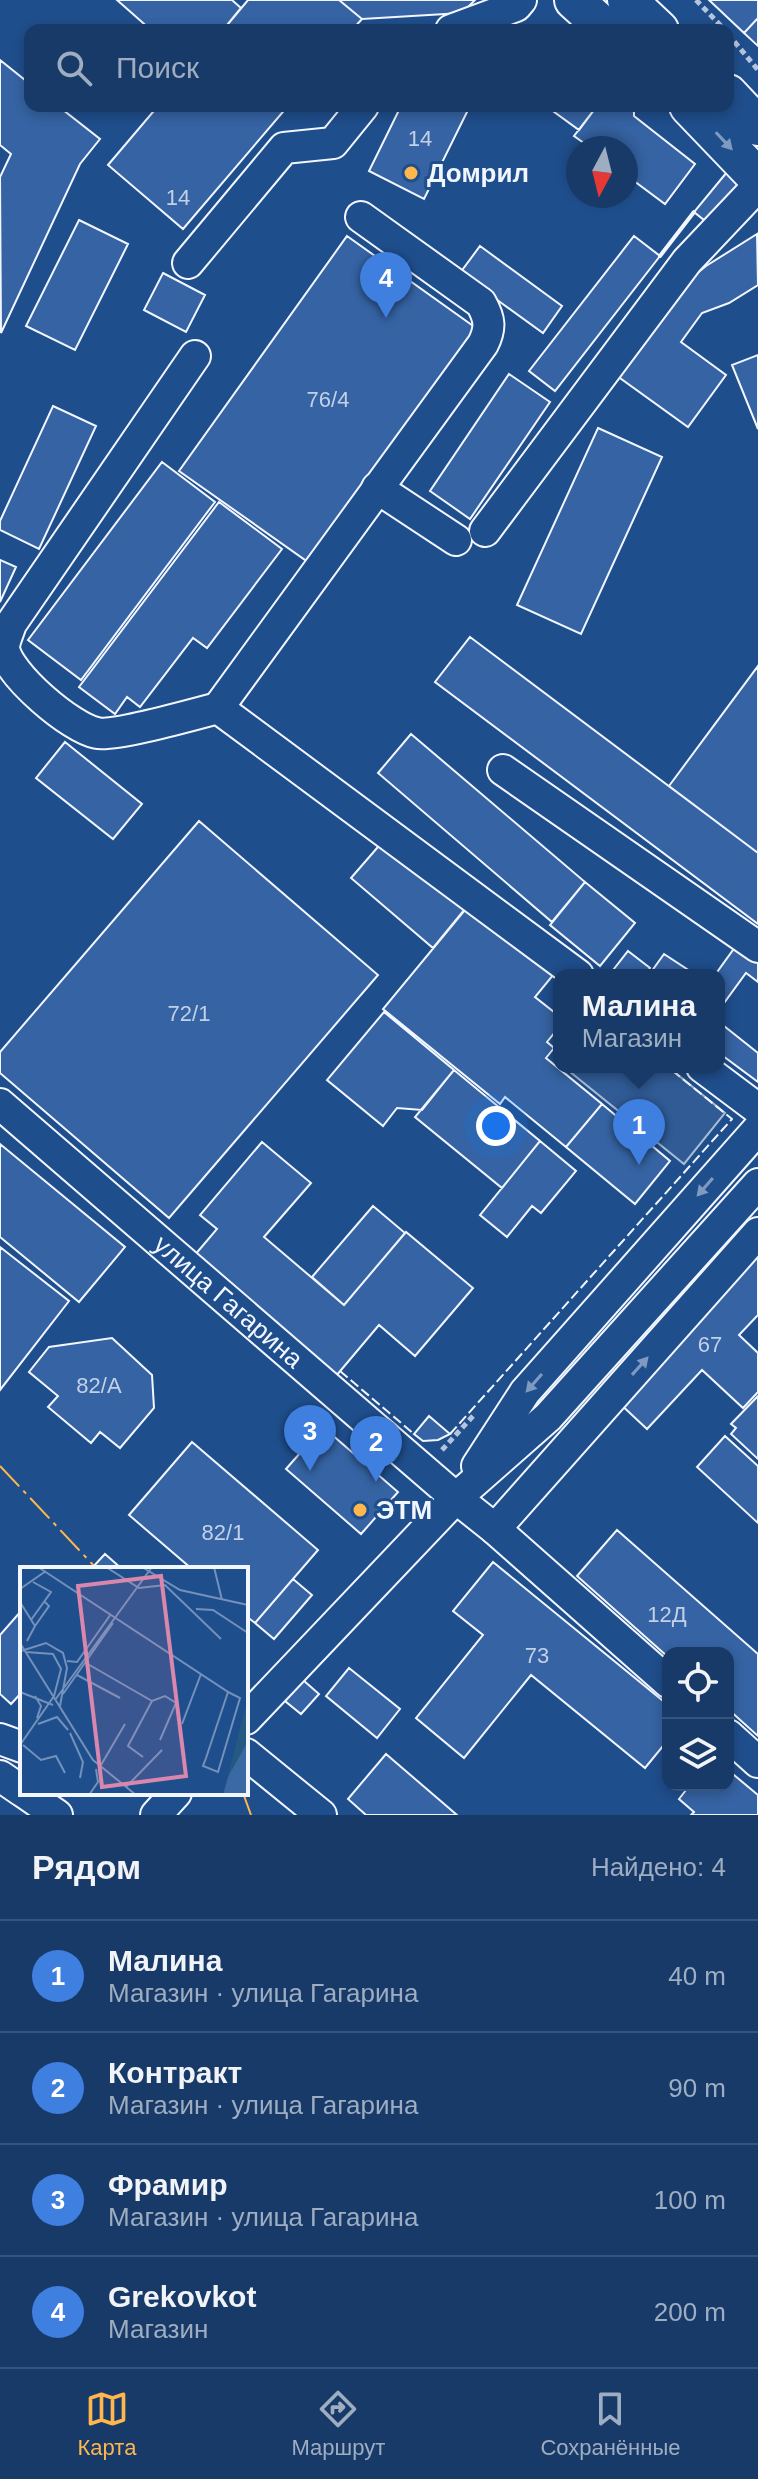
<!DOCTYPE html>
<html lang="ru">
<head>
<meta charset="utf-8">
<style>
  :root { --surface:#173a69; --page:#244571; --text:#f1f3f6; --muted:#9eadc0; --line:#36547d; --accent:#ffb74d }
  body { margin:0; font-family:Helvetica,sans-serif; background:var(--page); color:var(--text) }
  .controls { position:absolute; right:24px; bottom:24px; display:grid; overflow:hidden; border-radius:16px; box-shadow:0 4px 12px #0003 }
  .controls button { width:72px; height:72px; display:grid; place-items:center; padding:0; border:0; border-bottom:2px solid var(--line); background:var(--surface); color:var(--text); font:40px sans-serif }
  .compass { position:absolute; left:566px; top:136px; width:72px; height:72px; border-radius:50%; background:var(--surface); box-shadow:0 4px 12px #0003; rotate:187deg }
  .you { position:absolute; left:496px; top:1126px; width:28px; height:28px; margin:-20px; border:6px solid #fff; border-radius:50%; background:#1a73e8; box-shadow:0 0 0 12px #1a73e833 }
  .badge { display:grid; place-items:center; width:52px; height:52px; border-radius:50%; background:var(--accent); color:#fff; font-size:26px; font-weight:700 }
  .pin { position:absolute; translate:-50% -66px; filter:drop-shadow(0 2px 4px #0008) }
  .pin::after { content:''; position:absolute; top:42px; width:28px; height:24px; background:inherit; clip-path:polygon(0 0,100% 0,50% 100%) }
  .popup { position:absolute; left:553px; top:969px; width:172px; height:104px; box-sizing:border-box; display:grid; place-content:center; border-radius:16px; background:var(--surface); filter:drop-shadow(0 2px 6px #0005); font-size:26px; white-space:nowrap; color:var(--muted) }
  .popup b { font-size:30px; color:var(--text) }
  .popup::after { content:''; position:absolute; left:50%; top:100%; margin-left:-16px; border:16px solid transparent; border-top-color:var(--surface) }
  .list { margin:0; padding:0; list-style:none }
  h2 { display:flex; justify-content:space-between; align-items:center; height:104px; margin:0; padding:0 32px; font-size:34px }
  h2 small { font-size:26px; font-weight:400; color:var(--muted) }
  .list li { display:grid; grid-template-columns:52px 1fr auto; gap:24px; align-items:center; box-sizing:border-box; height:112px; padding:0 32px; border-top:2px solid var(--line) }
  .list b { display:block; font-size:30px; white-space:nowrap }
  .list p { margin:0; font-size:26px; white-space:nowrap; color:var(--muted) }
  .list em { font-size:26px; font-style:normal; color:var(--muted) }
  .icon { flex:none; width:44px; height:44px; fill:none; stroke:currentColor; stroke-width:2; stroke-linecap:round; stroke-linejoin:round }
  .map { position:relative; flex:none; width:758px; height:1815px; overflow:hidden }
  .search { position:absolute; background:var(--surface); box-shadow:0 4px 12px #0003; left:24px; right:24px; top:24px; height:88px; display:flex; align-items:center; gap:20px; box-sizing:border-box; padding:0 28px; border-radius:16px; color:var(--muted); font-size:30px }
  .sheet { height:552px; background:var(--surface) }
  nav { display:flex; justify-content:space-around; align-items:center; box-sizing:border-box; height:112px; border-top:2px solid var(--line); background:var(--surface); font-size:22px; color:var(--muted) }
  nav a { display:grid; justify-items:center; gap:4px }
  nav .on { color:var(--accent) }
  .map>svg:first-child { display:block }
</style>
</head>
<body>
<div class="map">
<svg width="758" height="1815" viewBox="0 0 758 1815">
  <rect width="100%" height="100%" fill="#1f4e8c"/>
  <path fill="#305b95" stroke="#a8bbd7" stroke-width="2" d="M564,1067H668L725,1113L684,1164Z"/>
  <path fill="#3563a3" stroke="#f2f6ff" stroke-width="2" d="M117,0H232L241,8L223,30H151Z
    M248,0H339L362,19L352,30H223Z
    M339,0H475L462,13L362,19Z
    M709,0H758V18L744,33Z
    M758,18V46L744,33Z
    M0,60L30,84V106H58L100,139L80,164L1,333L0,177L11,154L0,145Z
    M158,106H288L183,229L108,165Z
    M401,106H470L424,199L369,171Z
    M546,106H597L579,130Z
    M597,106H626L634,112V116L695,164L665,204L626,175V148H591L574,136Z
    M727,172L747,189L714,228L694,212Z
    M79,220L128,244L75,350L26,326Z
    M757,234L758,285L729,303L702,313L681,342L726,375L688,427L613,373L673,293L706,266Z
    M347,236L476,328L308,562L179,471Z
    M634,236L660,256L555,391L529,371Z
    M480,246L562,306L543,333L460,273Z
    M163,273L205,295L186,332L144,310Z
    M758,355V429L732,365Z
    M509,374L550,402L470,519L430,491Z
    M53,406L96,426L39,549L0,530V521Z
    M598,428L662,457L581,634L517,605Z
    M162,462L215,502L81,680L28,640Z
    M219,502L282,549L207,648L193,638L140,707L127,697L115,714L79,687Z
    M0,560L16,567L0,602Z
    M470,637L758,853V924L435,682Z
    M758,666V853L669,786Z
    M411,734L585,882L552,922L378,773Z
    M65,742L142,804L113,839L36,778Z
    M199,821L378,975L169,1218L0,1073V1052Z
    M384,840L465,909L433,948L351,878Z
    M585,882L635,923L600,966L550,925Z
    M469,905L554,974L535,997L559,1016V1027L547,1042L554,1048L546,1058L602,1104L566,1147L505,1097L500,1104L383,1009Z
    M749,949L758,955V982L746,973L719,1010V975H715L733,950Z
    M628,951L650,968L645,975L610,974Z
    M664,954L696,975H649Z
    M384,1012L454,1070L422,1110L397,1108L383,1126L327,1080Z
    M719,1022L758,1053V1082L719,1053Z
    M454,1070L540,1141L502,1188L415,1117Z
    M602,1104L670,1161L635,1204L566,1147Z
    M540,1141L576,1171L541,1213L532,1206L507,1237L480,1215Z
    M262,1142L311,1183L264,1237L344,1305L406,1232L473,1288L415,1356L379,1325L336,1376L194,1256L217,1229L200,1215Z
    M0,1144L125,1247L79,1302L0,1237Z
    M373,1206L405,1233L344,1305L312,1277Z
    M0,1247L69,1301L0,1390Z
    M754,1256L758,1259V1315L739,1335L758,1353V1392L743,1408L702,1370L647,1429L617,1401Z
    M112,1338L152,1375L154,1408L120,1448L100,1432L91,1443L48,1407L58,1396L29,1372L49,1347Z
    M758,1396V1459L731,1434L736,1428L731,1424Z
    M429,1416L450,1434L438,1440L423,1441L414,1434Z
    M323,1427L398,1492L361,1534L286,1469Z
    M725,1436L758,1466V1523L697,1467Z
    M192,1442L318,1550L255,1623L246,1616V1569H192L129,1515Z
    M617,1530L758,1654V1736L728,1709V1653H668V1657L577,1576Z
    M105,1554L122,1569H91Z
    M493,1562L668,1705V1740L645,1768L531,1675L464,1758L416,1718L483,1635L453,1611Z
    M293,1579L312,1595L274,1639L255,1623Z
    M22,1610V1692L11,1704L0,1694V1635Z
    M349,1668L400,1709L377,1738L326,1696Z
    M303,1680L319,1694L301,1714L285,1701Z
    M386,1754L457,1815H366L348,1799Z
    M728,1770L758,1795V1815H691L694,1812L679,1799L690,1785H728Z"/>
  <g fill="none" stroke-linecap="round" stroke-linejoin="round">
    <defs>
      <g id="minor">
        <path d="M451,30L516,6L521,0"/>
        <path d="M188,263L284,148L333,143L363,106"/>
        <path d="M195,356L11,624C9,631 4,641 4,648C7,674 72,729 97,733C114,737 195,714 218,708L578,975"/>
        <path d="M377,488L456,540"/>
        <path d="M485,531L687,261L758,186"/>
        <path d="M218,708L483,344C491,328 490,319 481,303L361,217"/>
        <path d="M503,770L758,947"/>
        <path d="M702,1067L758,1109"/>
        <path id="s1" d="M0,1104L456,1498L495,1529L668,1682"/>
        <path d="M477,1466L525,1392L758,1129"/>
        <path d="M495,1529L758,1233"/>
        <path d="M246,1719L456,1498L548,1417L758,1184"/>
        <path d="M728,1735L758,1762"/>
        <path d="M0,1739L22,1747"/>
        <path d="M246,1754L321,1815"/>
        <path d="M0,1776L22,1791"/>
        <path d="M25,1793L57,1815"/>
        <path d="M156,1815L176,1793"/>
      </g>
      <path id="major" d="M574,0L607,30
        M627,0L659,30
        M728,94L758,126
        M689,106L758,178"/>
    </defs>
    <use href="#minor" stroke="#f2f6ff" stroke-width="34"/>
    <use href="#major" stroke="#f2f6ff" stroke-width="42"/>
    <path stroke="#b3c4dc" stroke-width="5" stroke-dasharray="6 4" stroke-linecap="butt" d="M696,0L725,30
      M728,34L758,70
      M442,1450L473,1416"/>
    <use href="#minor" stroke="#1f4e8c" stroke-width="30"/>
    <use href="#major" stroke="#1f4e8c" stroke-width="38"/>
    <path stroke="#f2f6ff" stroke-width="2" stroke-dasharray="10 4" stroke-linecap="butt" d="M340,1371L414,1434
      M450,1434L732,1119L668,1067"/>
    <path stroke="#f2f6ff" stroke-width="4" d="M660,256L694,212"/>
    <path stroke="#ffb74d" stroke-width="2" stroke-dasharray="28 6 4 6" stroke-linecap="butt" d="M0,1466L97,1569
      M243,1793L251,1815"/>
  </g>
  <defs><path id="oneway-solid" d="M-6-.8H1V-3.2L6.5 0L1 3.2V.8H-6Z" transform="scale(2)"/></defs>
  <g fill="#7e9ac0">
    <use href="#oneway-solid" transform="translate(724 141) rotate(47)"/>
    <use href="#oneway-solid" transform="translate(705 1187) rotate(131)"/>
    <use href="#oneway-solid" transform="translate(640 1366) rotate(-48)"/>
    <use href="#oneway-solid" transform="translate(534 1383) rotate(131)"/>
  </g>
  <g fill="#ffb74d" stroke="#1f4e8c" stroke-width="3">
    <circle cx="411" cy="173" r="8"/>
    <circle cx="360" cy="1510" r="8"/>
  </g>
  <g text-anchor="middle" stroke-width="6" stroke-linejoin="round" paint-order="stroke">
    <g font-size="22" fill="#c3d1e8">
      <text x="420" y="146">14</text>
      <text x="178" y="205">14</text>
      <text x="328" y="407">76/4</text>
      <text x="189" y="1021">72/1</text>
      <text x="710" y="1352">67</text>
      <text x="99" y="1393">82/А</text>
      <text x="223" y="1540">82/1</text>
      <text x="667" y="1622">12Д</text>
      <text x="537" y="1663">73</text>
    </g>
    <g font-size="26" font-weight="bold" fill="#f2f6ff" stroke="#1f4e8c" text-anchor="start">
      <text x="427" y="182">Домрил</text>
      <text x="376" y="1519">ЭТМ</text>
    </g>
    <g font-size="26" fill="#f2f6ff" stroke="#1f4e8c">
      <text dy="9" stroke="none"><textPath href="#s1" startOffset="302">улица Гагарина</textPath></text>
    </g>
  </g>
  <g transform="translate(20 1567)">
    <rect width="228" height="228" fill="#1f4e8c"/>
    <path d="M228,130L225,187L208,210V209Z" fill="#245a82"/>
    <path d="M228,174V228H203L208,210Z" fill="#3b69a3"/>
    <path fill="none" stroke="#7391ba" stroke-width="2" d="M18,0L208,125L186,191L183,199L198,205L220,131L208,125M86,0L119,21L145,18L201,72M122,0L160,23L228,38M194,0L202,33M0,22L26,4M0,35L15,59L7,74M176,42L193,43L228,66M11,53L31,25L13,15M15,59L29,39L24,34M0,76L73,193L116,228M1,84L26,76L43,86L47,101L40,139M47,94L57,95L91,47M66,96L132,134L145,129L156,136L140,173M57,108L100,131M0,125L33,138M43,127L93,56M15,129L21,139L17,151M35,133L132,0M18,157L37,150L48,163M162,157L181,107M50,166L63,195L60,211M0,178L34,129L41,102L33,87L6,85M3,178L21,193L36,189L45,206M123,190L108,179L132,134M81,198L105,157M106,220L142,183M69,228L78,215L76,202"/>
    <path fill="#da87ad" fill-opacity="0.15" stroke="#da87ad" stroke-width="4" d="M141,9L166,209L82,220L58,19Z"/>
    <rect width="228" height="228" fill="none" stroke="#f2f6ff" stroke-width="4"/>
  </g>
</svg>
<div class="controls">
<button><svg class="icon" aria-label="locate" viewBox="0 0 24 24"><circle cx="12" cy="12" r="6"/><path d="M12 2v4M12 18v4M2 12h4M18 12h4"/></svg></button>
<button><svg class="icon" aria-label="layers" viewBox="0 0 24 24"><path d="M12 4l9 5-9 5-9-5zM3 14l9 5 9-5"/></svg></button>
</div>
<svg class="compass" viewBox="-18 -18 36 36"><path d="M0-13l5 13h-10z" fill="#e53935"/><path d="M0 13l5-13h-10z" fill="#9eadc0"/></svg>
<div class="you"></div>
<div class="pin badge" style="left:639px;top:1165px;background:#3f7fe0">1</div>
<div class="popup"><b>Малина</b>Магазин</div>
<div class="pin badge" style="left:376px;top:1482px;background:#3f7fe0">2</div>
<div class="pin badge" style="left:310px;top:1471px;background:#3f7fe0">3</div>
<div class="pin badge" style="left:386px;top:318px;background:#3f7fe0">4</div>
<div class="search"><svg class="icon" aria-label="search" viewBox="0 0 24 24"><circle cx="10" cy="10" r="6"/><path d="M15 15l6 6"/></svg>Поиск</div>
</div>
<section class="sheet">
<h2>Рядом<small>Найдено: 4</small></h2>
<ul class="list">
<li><span class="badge" style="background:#3f7fe0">1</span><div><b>Малина</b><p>Магазин · улица Гагарина</p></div><em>40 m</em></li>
<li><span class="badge" style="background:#3f7fe0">2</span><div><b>Контракт</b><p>Магазин · улица Гагарина</p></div><em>90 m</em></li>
<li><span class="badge" style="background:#3f7fe0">3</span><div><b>Фрамир</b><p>Магазин · улица Гагарина</p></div><em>100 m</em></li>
<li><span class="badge" style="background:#3f7fe0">4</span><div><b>Grekovkot</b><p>Магазин</p></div><em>200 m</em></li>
</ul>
</section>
<nav>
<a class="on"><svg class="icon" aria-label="map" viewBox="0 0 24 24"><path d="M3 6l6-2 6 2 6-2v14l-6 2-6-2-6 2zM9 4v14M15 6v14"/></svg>Карта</a>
<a><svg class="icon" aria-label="directions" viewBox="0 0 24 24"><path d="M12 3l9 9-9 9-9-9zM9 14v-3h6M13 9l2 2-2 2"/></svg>Маршрут</a>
<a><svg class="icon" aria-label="saved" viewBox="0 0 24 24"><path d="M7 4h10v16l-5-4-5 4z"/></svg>Сохранённые</a>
</nav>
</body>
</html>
